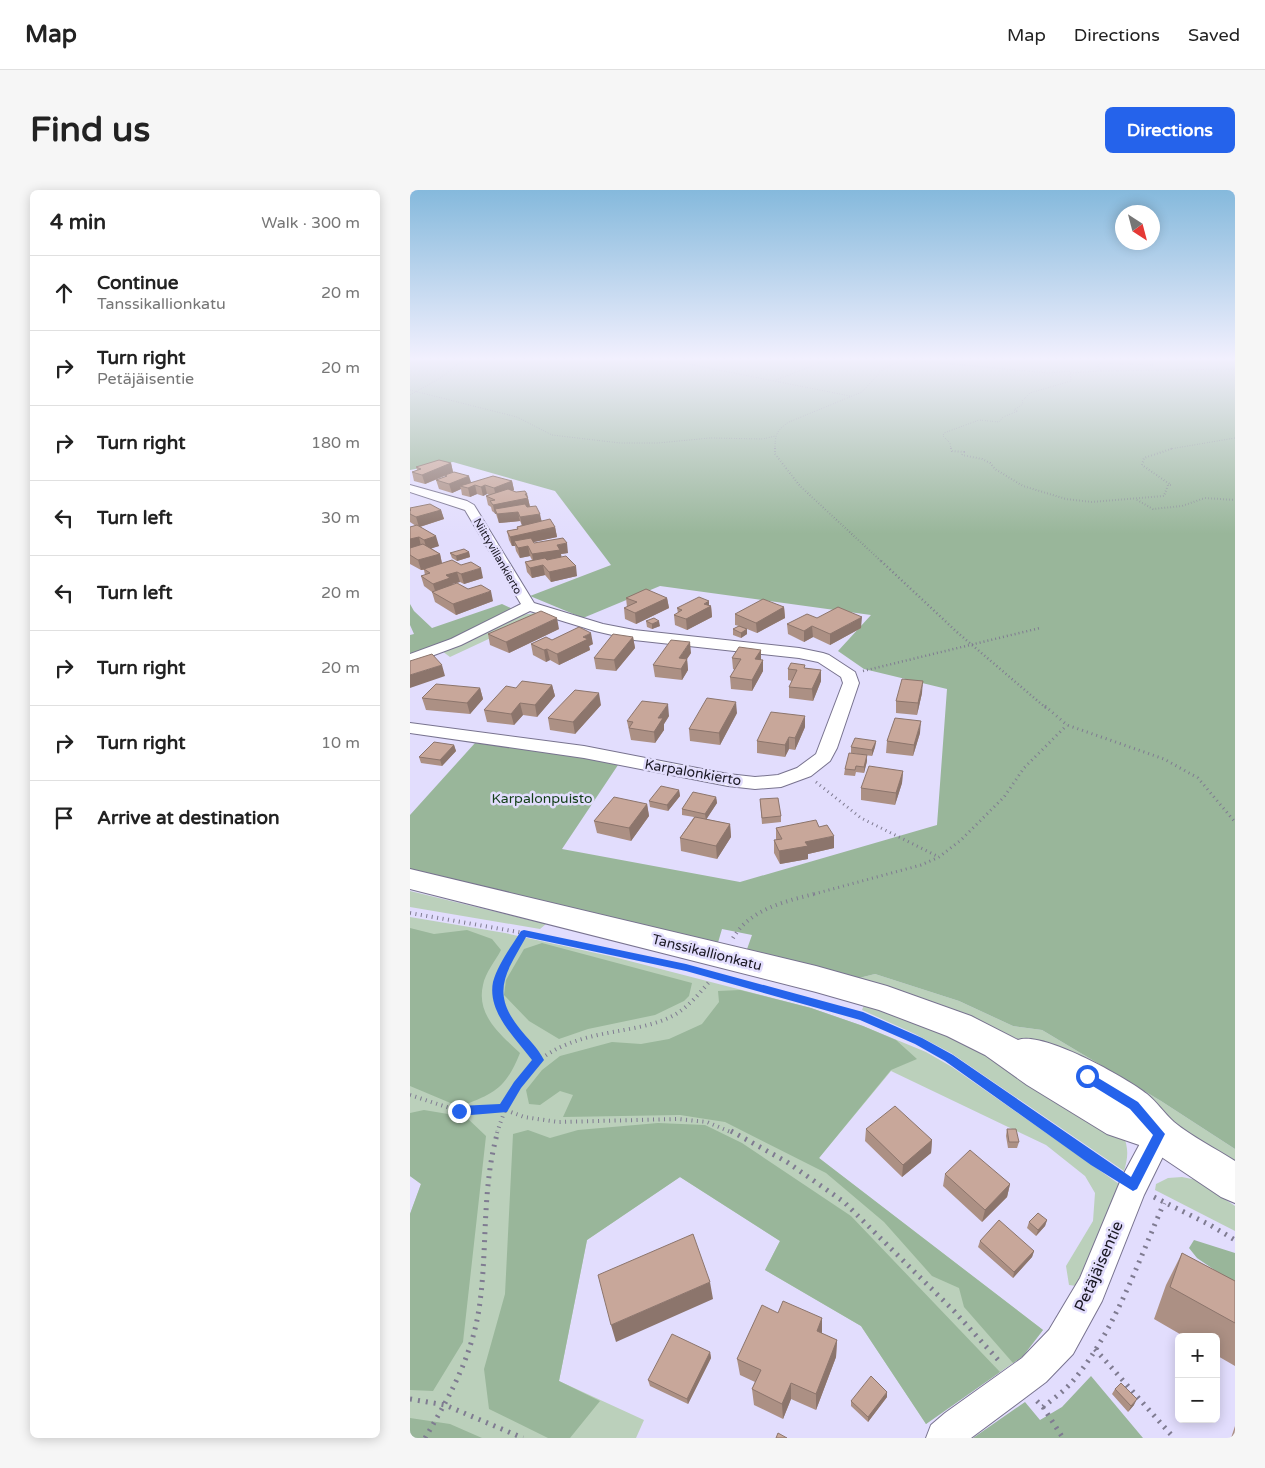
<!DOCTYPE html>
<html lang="en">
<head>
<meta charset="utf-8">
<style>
  :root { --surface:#fff; --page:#f6f6f6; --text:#222; --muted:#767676; --line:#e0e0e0; --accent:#2563eb }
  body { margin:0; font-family:"Varela Round",sans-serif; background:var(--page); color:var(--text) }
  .controls { position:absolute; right:15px; bottom:15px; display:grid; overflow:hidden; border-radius:8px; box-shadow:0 2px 12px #0003 }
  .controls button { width:45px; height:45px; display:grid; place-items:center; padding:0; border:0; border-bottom:1px solid var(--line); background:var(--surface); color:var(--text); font:25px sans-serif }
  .compass { position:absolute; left:705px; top:15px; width:45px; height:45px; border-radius:50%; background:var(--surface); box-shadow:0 2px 12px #0003; rotate:144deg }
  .stop { position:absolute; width:15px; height:15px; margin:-11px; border:4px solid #2563eb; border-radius:50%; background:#fff }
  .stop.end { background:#2563eb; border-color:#fff; box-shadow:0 1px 5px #0008 }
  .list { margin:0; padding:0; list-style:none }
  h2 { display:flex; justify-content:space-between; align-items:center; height:65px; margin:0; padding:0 20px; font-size:21px }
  h2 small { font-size:16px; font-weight:400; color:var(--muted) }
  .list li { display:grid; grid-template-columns:32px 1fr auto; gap:15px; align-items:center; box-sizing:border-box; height:75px; padding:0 20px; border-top:1px solid var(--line) }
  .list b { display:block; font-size:19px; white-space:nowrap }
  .list p { margin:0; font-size:16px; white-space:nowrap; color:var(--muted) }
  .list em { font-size:16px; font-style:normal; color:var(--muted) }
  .icon { flex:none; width:28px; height:28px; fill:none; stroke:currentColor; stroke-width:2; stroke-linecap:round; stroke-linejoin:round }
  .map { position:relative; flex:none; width:825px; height:1248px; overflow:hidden; border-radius:8px }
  header { display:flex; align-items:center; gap:30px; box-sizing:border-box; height:70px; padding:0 25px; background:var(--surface); border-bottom:1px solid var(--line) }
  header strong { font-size:24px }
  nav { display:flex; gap:28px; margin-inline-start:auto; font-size:18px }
  .intro { display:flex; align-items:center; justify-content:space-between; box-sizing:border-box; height:120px; padding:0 30px }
  h1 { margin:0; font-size:35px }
  .button { padding:12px 22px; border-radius:8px; background:var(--accent); color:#fff; font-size:18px; font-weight:700 }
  main { display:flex; gap:30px; padding:0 30px }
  aside { flex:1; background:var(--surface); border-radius:8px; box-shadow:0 2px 12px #0003 }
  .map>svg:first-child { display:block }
</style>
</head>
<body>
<header>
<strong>Map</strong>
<nav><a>Map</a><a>Directions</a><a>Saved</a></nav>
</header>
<div class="intro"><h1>Find us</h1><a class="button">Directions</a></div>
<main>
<aside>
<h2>4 min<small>Walk · 300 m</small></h2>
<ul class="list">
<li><svg class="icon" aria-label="ahead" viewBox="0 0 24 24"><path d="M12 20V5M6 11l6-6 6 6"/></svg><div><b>Continue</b><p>Tanssikallionkatu</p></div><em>20 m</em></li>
<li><svg class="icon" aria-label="right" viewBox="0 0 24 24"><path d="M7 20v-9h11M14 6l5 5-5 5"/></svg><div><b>Turn right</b><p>Petäjäisentie</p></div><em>20 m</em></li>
<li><svg class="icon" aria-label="right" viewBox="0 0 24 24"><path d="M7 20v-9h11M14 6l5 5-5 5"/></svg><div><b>Turn right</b></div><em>180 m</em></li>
<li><svg class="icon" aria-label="left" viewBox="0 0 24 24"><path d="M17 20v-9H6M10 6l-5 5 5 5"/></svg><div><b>Turn left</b></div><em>30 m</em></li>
<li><svg class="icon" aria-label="left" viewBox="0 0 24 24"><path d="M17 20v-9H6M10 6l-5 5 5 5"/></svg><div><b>Turn left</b></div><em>20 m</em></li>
<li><svg class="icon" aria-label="right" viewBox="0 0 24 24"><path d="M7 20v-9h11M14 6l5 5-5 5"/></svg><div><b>Turn right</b></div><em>20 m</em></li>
<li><svg class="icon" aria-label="right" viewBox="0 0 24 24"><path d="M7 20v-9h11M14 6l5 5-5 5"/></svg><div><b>Turn right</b></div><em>10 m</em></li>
<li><svg class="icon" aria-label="arrive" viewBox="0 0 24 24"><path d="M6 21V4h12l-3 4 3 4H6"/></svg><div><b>Arrive at destination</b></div></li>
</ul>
</aside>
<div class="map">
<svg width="825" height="1248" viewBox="0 0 825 1248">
  <rect width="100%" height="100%" fill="#e2ddfd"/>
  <path fill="#bbd0bb" d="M125,423L132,424L40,467L32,461L111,425Z
    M0,701L136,734L130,739L0,717Z
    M0,727L95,743L204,767L401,818L453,836L516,862L542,877L709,994L666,1096L659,1095L656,1076L683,1031L685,1003L675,986L636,955L481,881L409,968L633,1140L613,1166L516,1234L451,1136L355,1080L370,1051L270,987L177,1050L149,1191L234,1230L226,1248H0V1024L11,994L0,986Z
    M465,784L549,811L603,836L632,840L751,911L825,959V981L625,855L445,789Z
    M454,815L514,836L574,863L713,945C719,958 718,968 714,981L541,863L505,844L452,820Z
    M772,987L787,990L825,1016V1041L745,1000L746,994L758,988Z"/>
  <path fill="#99b69a" d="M0,170H825V959L751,911L632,840L603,836L549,811L465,784L445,789L336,762L342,745L312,739L307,756L0,681V625L65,553L154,564L208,575L152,659L330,692L527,635L537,499L454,479L428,461L461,425L250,396L173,428L120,406L201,375L145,301L43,272L0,280Z
    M0,414L4,421L22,438L92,414L105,420L55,443L0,465V445L4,444L0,435Z
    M0,738L24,744L57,740L82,749L91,760C86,770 75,783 73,795C66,825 90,844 110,863C95,900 84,903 50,917L0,896Z
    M132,753L282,793L279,806L274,811L245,825L178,839L149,849L119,831L94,805L96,790L114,759Z
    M330,800L401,818L453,836L486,850L507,869L481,880L409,968L633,1140L613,1166L603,1173L554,1117L549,1098L522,1086L474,1032L416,983L315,932L270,925L153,927L163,905L150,901L130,915L119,914L116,900L132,880L150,866L202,852L231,854L259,849L292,834L309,812L308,801Z
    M14,920L56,927L76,946L53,1152L23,1201L0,1200V1024L11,994L0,986V923Z
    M248,933L295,935L332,953L441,1026L590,1182L516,1234L451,1136L355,1080L370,1051L270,987L177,1050L149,1191L190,1211L160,1248H138L79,1219L74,1179L95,1104L103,944L118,940L140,948L168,940Z
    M784,1050L825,1063V1094L787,1068L779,1058Z
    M681,1186L733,1248H563L615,1212L630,1230L652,1217Z
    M0,1228L40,1234L72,1248H0Z"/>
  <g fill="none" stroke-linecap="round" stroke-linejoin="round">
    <defs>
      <path id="street" d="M0,295L57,311L64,315L124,413L193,434L224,440L389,458L413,463L419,465L445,482L449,493L427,558L420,571L401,586L371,597L345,599L318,596L174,568L0,543V533L174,556L318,584L345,587L368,585L387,578L406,564L433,493L431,487L408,472L389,468L224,450L185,441L120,421L51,455L0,474V464L41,449L111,414L55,320L0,302Z
        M750,931L760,935L764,944L734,1005L692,1111L663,1164L636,1192L561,1248H516L521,1235L535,1223L612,1168L639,1140L670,1088L712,987L740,935Z"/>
      <path id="secondary" d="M0,679L406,776L477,796L561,826L608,850C633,841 715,887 737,904C747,912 754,923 764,932C782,947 805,958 825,971V1013L811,1007L738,958L697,944L617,895L575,865L537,846L469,820L406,802L0,699Z"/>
    </defs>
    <use href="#street" stroke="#78738f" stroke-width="2"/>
    <use href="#secondary" stroke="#78738f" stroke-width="2"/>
    <path stroke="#7f7b91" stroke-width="1" stroke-dasharray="0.5 2" stroke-linecap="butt" d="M215,170L268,172L440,206
      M500,170L638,183L662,181
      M691,181L825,179
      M366,190L417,170
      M0,200L107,227L142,245L210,253H248L300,248L353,249L365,246
      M0,205L32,187L49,173L57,170
      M365,259C365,244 367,240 379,232L452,202L473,179L492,170
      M541,259L540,253L533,246L534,243L569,230L589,232L593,227L608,221L604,220L613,214L612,211L620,203L661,191L660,183L691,181L688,176L690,173L743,175L740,171L743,170
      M760,259L825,248"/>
    <path stroke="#7f7b91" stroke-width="2" stroke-dasharray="0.5 2.5" stroke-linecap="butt" d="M365,258V264L390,296L472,372
      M541,258L542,261L554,262L552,265L572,269L580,273L585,279L613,296L656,309L682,312L754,306L758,295H761L732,275L734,268L764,258
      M727,310L743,319L772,316L795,308L825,310"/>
    <path stroke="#7f7b91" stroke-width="2.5" stroke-dasharray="1 3" stroke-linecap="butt" d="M471,371L548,443L636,518
      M453,481L630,438"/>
    <path stroke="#7f7b91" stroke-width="3" stroke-dasharray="1 4" stroke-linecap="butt" d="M635,516L657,535L754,569L788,588L825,632
      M406,592L451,628L529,667
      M404,704L511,675L529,667L551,650L594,607L614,578L657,535"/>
    <path stroke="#7f7b91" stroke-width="4" stroke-dasharray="1 4.5" stroke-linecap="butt" d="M0,723L114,743L193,760
      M114,743C105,758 93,773 88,791C80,822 111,849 129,870
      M323,748C341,718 377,711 408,703
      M458,829L508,851L539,868L646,943
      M0,905L49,921L93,919L114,927L148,932L268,929L297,932L323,943
      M87,943C108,876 135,854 203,842C224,838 247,835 266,824C279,816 289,804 299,792"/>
    <path stroke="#7f7b91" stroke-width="5" stroke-dasharray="2 6" stroke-linecap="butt" d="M321,941L377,972L434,1012L544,1121L590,1172
      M644,941L704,983
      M744,1007L800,1035L825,1050
      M685,1159L764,1248
      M0,1209L35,1215L113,1248
      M627,1211L633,1217C643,1209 653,1202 662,1192C704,1143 728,1072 754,1013
      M633,1217L653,1248
      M15,1248C39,1208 62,1166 69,1119C78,1061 71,999 88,941"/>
    <use href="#street" fill="#fff" fill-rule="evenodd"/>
    <use href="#secondary" fill="#fff" fill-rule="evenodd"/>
  </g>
  <path fill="#ac9084" d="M41,273L43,282L61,293L102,291L104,300L103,301L106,302L117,304L120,317L132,331L145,337L147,347L123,352L124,353L158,363L151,364V367L167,386L141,392L135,385L122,388L117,382L115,372L122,370L120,366L110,368L106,361L105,356H102L99,350L97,341L107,339V337L112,335L110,331L89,333L86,324L82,321L81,317L78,315L76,306L79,305L77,304L73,306L67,304L60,307L52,305L51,299L42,303L29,299L26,290L35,287V286L15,294L4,291L2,282L7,280L6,277Z
    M0,318L31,320L34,329L10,337L29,356L21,358L30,364L32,373L73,388L54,394L50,392L42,394L58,399L83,411L46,425L25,412L22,402L14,396L11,386L15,385L14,380H11L0,374V337L6,336L0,332Z
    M59,362L60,367L47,371L42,368L40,363Z
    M216,408H257L259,418L226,434L215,429L214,418L217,417Z
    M299,416H301L302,427L277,440L265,435L264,425L268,423L267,418Z
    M374,417L375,428L347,443L337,439V444L331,448L323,445V439L329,436L325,435V424Z
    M407,428L451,438L420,455L403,447L394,452L378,444L377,434Z
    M236,431L250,436L242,439L237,437Z
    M149,439L99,463L80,455L78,444Z
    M223,447L225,458L206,481L186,479L184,468Z
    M142,450L183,454L179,456L180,460L149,475L140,470L136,472L123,465L121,454Z
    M351,460V470H353V481L342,501L321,499L320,487L325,480L323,479L322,468Z
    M281,463L277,469L278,480L272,490L245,487L243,475Z
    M395,478L411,480V491L403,511L379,508V497L382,491L378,490V479Z
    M142,495L145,506L127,527L113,525L104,535L77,532L74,520L106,498Z
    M70,498L73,509L60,524L16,520L12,508Z
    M512,503L507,525L486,523V511Z
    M191,515L165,544L140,540L138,528Z
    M327,523L310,555L280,551L279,539Z
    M259,526L254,534V540L245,553L221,550L217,531Z
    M395,537L385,560L379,559L375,567L347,563V551Z
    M510,543L503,566L476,563L477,551Z
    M466,551L465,557L462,566L441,563V557Z
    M44,555L46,561L32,576L11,573L9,567Z
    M457,571L454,583L446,582L445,586L434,585L435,579Z
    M493,581L492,593L485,615L451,610V598Z
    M269,600L270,606L258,621L240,617L239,611Z
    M306,607L307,613L296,629L320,634L321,647L307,669L271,661L270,648L284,627L272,625V619Z
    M350,609L371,626V632L352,634Z
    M237,614L239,626L221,651L187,643L184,631Z
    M409,637L424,658L398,664V669L370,674L364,663V650H366V638Z
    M456,939L522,950L521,963L492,987L455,951Z
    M597,939L609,952L607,958H598L596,946Z
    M535,984L600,994L597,1007L572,1032L533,996Z
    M637,1030L635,1036L626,1046L617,1038L619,1032Z
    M570,1051L624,1061L622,1067L603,1088L568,1057Z
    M772,1063L825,1091V1176L806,1165V1147H775L744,1129L756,1095Z
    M368,1123L412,1128V1144L427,1150L426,1167L406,1220L381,1209L373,1229L344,1215L342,1199L345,1192L330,1185L327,1169Z
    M300,1162L301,1168L278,1214L240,1196L238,1190Z
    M705,1199L724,1215L718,1222L702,1204Z
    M477,1207L458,1232L441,1216V1211Z
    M825,1236V1248H821Z"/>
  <path fill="#8c756c" d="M41,273L43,282L15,294L12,285Z
    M59,286L62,295L50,296L51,299L42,303L39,294Z
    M102,291L104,300L86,307L84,298Z
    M65,295L67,304L60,307L58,298Z
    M75,295L77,304L73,306L71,297Z
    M117,304L120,317L108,322L110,331L89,333L87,324L85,319L86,324H85L83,315Z
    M31,320L34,329L9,337L6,327Z
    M130,324L132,333L112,336L110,327Z
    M145,337L147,347L106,356L104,351L105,356H102L100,347Z
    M26,346L29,356L17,360L14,350Z
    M9,347L11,356L0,358V349Z
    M157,353L158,363L151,364L152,369L124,374L122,364L147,355Z
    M118,356L120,366L110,368L108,358Z
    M59,362L60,367L47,371L46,366Z
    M30,364L32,374L11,380L8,370Z
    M133,375L135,385L122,388L120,378Z
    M166,376L167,386L141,392L139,382Z
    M71,378L73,388L54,394L51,384Z
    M47,382L50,392L42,394L43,398L26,404L23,394L36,385Z
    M81,401L83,411L46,425L43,414Z
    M257,408L259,418L226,434L225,423Z
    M299,411V417L301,416L302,427L277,440L276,429L294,414Z
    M374,417L375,428L347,443L346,433Z
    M452,427L451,438L420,455V444Z
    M147,428L149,439L99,463L96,452Z
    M249,431L250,436L242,439V434Z
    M402,436L403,447L394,452V441Z
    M337,439V444L331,448V443Z
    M181,443L183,454L179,456L180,460L149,475L147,464L173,447Z
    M223,447L225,458L206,481L204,470Z
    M280,452L281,463L270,479L269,468Z
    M137,459L140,470L136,472L134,460Z
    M351,460V471L345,469Z
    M277,469L278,480L272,490L271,479Z
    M353,470V481L342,501V490Z
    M32,475L35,486L0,498V485Z
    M411,480V491L403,511L402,499Z
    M513,491L512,503L507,525L508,513Z
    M142,495L145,506L127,527L125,515Z
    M70,498L73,509L60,524L57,513Z
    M189,503L191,515L165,544L163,532Z
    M326,512L327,523L310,555L309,543Z
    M110,513L113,525L104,535L101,524Z
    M258,514L259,526L254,534V540L245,553L244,542L248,528Z
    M395,526V537L385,560V548Z
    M511,531L510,543L503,566L504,555Z
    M379,547V559L375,567V555Z
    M466,551L465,557L462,566V560Z
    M44,555L46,561L32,576L30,570Z
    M457,565V571L454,583V577Z
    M493,581L492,593L485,615L486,603Z
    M269,600L270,606L258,621L257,615Z
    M306,607L307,613L296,630L295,624Z
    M237,614L239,626L221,651L219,638Z
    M320,634L321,647L307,669L306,656Z
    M424,646V658L398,664V669L370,674L369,661L395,652Z
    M522,950L521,963L492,987L493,975Z
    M600,994L597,1007L572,1032L575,1020Z
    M637,1030L635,1036L626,1046L628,1040Z
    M624,1061L622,1067L603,1088L604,1082Z
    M300,1092L303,1109L206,1152L201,1135Z
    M412,1128V1145L407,1141Z
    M427,1150L426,1167L406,1220V1204Z
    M300,1162L301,1168L278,1214L277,1209Z
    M381,1193V1209L373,1229L372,1214Z
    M477,1202V1207L458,1232V1227Z
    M727,1209L724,1215L718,1222L721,1216Z"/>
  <path fill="#c8a79a" stroke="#8c756c" d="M29,270L41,273L12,285L2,282L11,279L6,277Z
    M44,282L59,286L39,294L26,290L37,286L35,285Z
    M83,286L102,291L84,298L75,295L71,297L65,295L58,298L50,296Z
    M98,299L106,302L115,301L117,304H115L118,308L83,315L80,311L85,310L76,306Z
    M20,314L31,320L6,327L0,324V321L1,320L0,319V318Z
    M115,314L117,317L126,316L130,324L110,327L108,322L87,324L85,319Z
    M140,329L145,337L100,347L97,341L108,339L107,337Z
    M7,335L26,346L14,350L9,347L0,349V337Z
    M121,348L124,353L153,348L157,353L147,355L150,360L122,364L118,356L108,358L104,351Z
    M13,354L30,364L8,370L0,365V358Z
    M54,359L59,362L46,366L40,363Z
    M156,366L166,376L139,382L133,375L120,378L115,372L135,368L137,370Z
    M42,370L51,375L61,372L71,378L51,384L47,382L36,385L40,388L23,394L11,386L20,383L14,379Z
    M47,393L58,399L71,395L81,401L43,414L22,402Z
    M236,399L257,408L225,423L214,418L227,412L216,408Z
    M289,407L299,411L294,414L301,416L276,429L264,425L272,420L267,418Z
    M353,409L374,417L346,433L325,424Z
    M428,417L452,427L420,444L402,436L394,441L377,434L397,424L407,428Z
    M131,421L147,428L96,452L78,444Z
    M244,428L249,431L242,434L236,431Z
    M329,436L337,439L331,443L323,439Z
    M169,437L181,443L173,447L178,449L147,464L137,459L134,460L121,454L136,447L142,450Z
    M203,444L223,447L204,470L184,468Z
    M261,450L280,452L269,468L277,469L271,479L243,475Z
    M329,457L351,460L345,469L353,470L342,490L320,487L331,469L322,468Z
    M22,464L32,475L0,485V471Z
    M381,473L395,475L394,478L411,480L402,499L379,497L387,480L378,479Z
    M492,489L513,491L508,513L486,511Z
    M112,491L142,495L125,515L110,513L101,524L74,520L96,496L106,498Z
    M26,494L70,498L57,513L12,508Z
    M165,500L189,503L163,532L138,528Z
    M297,508L326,512L309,543L279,539Z
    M232,511L258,514L248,528H253L244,542L219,538L223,532L217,531Z
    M361,522L395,526L385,548L379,547L375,555L347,551Z
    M485,528L511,531L504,555L477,551Z
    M445,548L466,551L462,560L441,557Z
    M24,552L44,555L30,570L9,567Z
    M439,563L457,565L454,577L446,576L445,580L435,579Z
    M459,576L493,581L486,603L451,598Z
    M251,596L269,600L257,615L239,611Z
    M283,602L306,607L295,624L272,619Z
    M204,607L237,614L219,638L184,631Z
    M368,608L371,626L352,628L350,609Z
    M285,627L320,634L306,656L270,648Z
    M406,630L409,637L417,635L424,646L395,652L398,656L369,661L364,650L372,649L366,638Z
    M485,916L522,950L493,975L456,939Z
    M597,939H606L609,952H599Z
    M560,960L600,994L575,1020L535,984Z
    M628,1023L637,1030L628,1040L619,1032Z
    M589,1030L624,1061L604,1082L570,1051Z
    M283,1044L300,1092L201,1135L188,1085Z
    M772,1063L825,1091V1133L760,1097Z
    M373,1111L412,1128L407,1141L427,1150L406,1204L381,1193L372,1214L342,1199L351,1180L327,1169L352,1115L368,1123Z
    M262,1144L300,1162L277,1209L238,1190Z
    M461,1186L477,1202L458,1227L441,1211Z
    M711,1193L727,1209L721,1216L705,1199Z
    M368,1243L377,1248H366Z"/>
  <linearGradient id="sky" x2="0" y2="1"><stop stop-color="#85b9dc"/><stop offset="0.49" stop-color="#f2f0fe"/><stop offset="1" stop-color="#f2f0fe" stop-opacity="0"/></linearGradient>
  <rect width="825" height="344" fill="url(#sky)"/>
  <path fill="#2563eb" d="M114,740L276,774L453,822L512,848L543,865L721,987L743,945L720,919L673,890L671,886L673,883H680L728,912L755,944L727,999L723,1001L681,975L535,871L505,854L450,830L276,781L116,747C96,783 80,802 110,839C118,849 128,858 134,870L111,898L97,922L49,926L45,925L43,921L45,918L49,916L90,914L104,892L122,870C106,849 77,822 83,792C88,774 101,757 111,741Z"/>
  <g text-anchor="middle" stroke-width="5" stroke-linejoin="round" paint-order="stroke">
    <g font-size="11" fill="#1a1823" stroke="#e2ddfd">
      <text transform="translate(88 366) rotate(60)" y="4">Niittyvillankierto</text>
    </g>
    <g font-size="14" fill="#1a1823" stroke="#e2ddfd">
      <text transform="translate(283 582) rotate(10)" y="5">Karpalonkierto</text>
      <text transform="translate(297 762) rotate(14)" y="5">Tanssikallionkatu</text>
    </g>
    <g font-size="14" fill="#123e17" stroke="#e2ddfd">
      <text x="132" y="613">Karpalonpuisto</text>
    </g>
    <g font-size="16" fill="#1a1823" stroke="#e2ddfd">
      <text transform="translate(688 1076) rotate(-66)" y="6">Petäjäisentie</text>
    </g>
  </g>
</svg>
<div class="controls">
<button>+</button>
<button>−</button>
</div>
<svg class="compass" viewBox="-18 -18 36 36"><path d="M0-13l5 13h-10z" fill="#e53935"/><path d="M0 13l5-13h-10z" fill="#767676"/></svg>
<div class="stop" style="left:677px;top:886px"></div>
<div class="stop end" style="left:49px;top:921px"></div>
</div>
</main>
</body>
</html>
